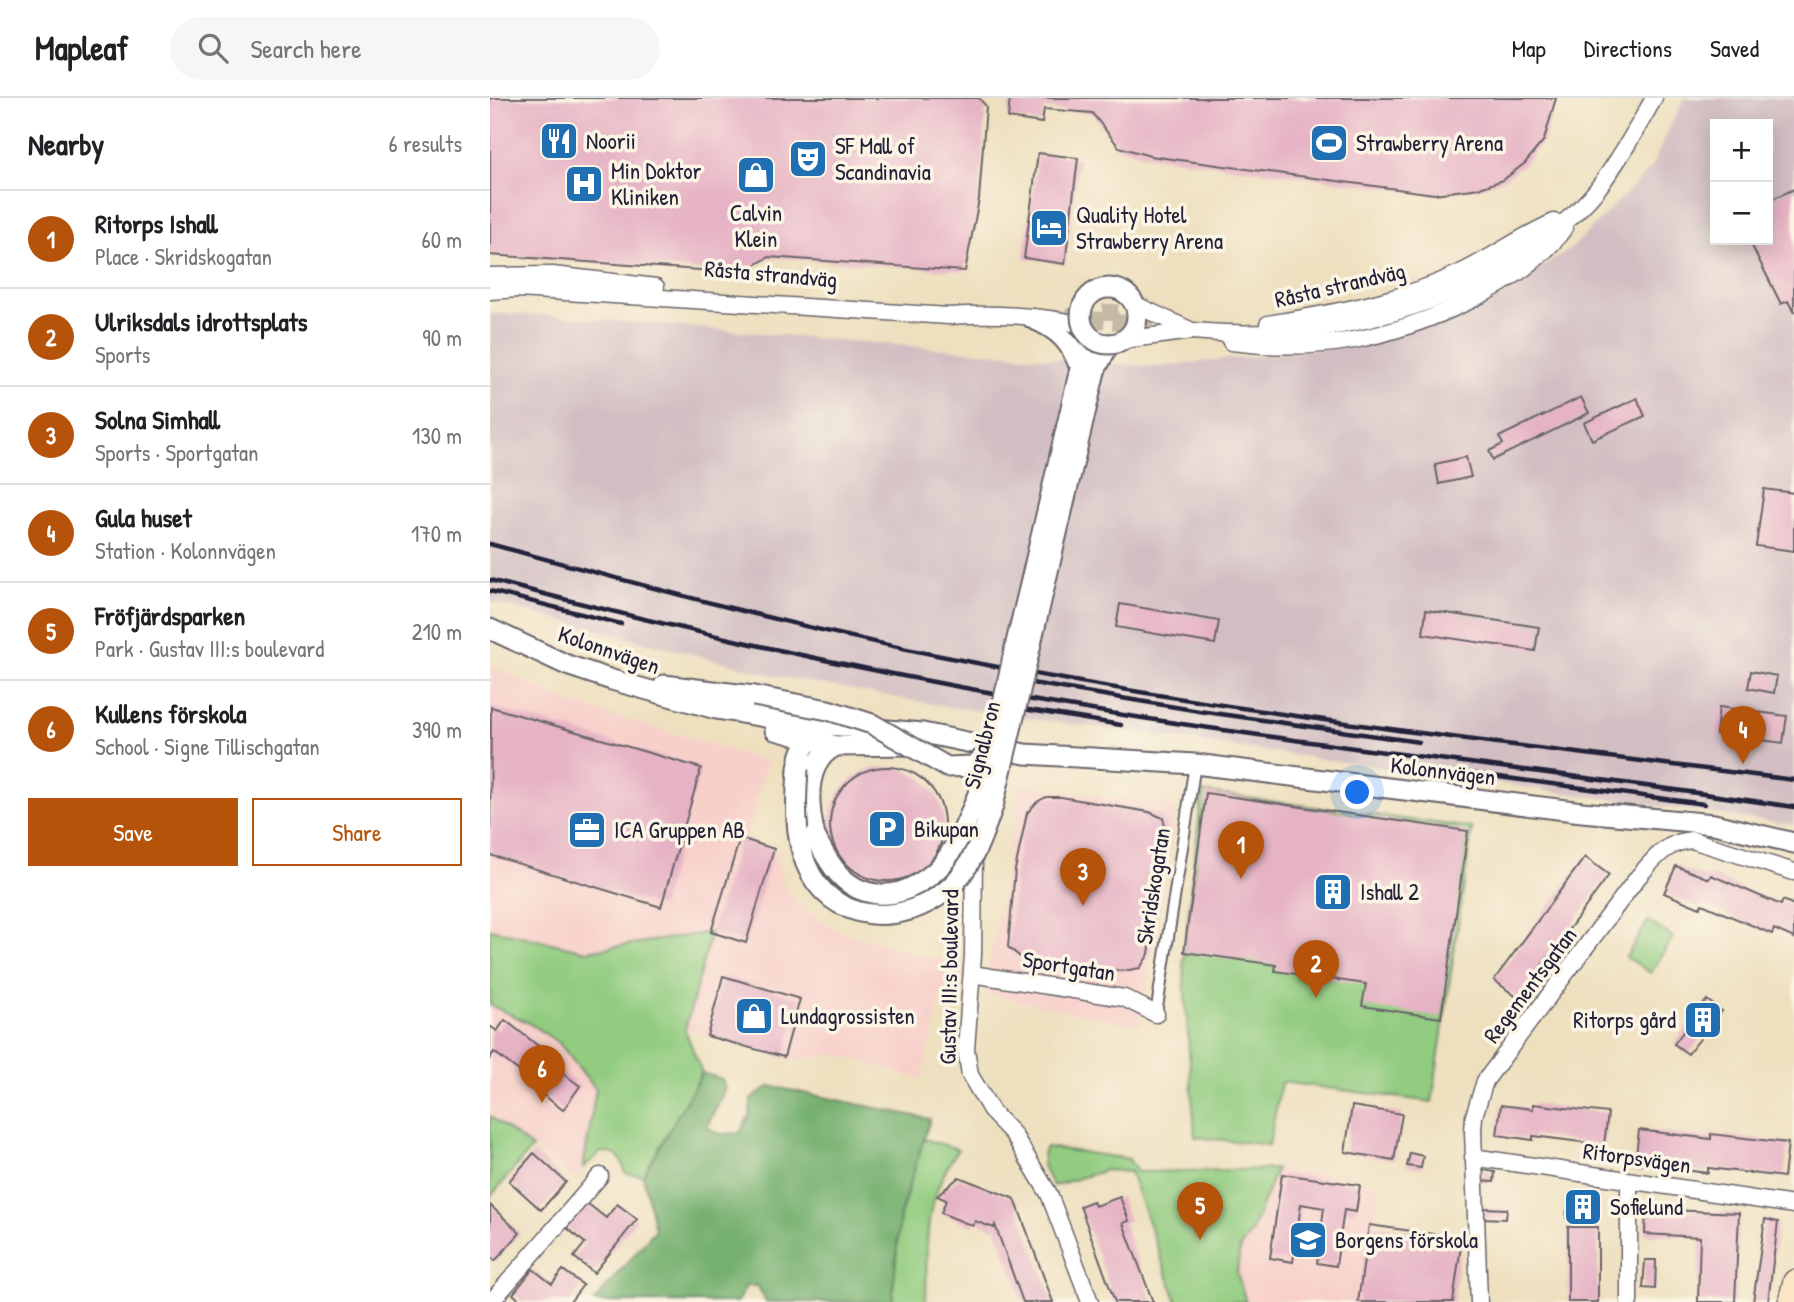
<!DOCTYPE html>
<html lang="en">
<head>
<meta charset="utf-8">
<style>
  :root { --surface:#fff; --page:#f6f6f6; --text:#202124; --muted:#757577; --line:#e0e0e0; --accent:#b45309 }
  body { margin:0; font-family:"Patrick Hand",sans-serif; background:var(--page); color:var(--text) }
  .controls { position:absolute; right:21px; top:21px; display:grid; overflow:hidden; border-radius:0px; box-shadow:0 4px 18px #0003 }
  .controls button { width:63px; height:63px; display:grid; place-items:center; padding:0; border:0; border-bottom:2px solid var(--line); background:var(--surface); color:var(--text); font:35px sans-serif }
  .you { position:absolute; left:868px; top:695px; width:24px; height:24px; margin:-18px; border:5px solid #fff; border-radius:50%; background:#1a73e8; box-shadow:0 0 0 10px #1a73e833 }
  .badge { display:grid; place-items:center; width:46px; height:46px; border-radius:50%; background:var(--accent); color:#fff; font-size:23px; font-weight:700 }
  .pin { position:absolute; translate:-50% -58px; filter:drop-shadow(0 2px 4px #0008) }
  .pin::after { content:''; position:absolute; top:37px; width:24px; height:21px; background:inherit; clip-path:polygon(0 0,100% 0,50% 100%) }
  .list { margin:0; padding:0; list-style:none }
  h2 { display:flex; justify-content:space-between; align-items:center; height:91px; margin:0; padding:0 28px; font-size:30px }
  h2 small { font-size:23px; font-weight:400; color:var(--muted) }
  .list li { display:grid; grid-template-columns:46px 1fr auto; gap:21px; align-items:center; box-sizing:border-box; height:98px; padding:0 28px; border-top:2px solid var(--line) }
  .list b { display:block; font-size:26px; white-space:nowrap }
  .list p { margin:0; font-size:23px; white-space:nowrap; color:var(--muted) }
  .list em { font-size:23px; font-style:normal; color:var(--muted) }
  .actions { display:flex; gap:14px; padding:21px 28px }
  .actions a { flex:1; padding:16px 0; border:2px solid var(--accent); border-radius:0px; text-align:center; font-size:24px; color:var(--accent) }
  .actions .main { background:var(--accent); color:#fff }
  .icon { flex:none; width:38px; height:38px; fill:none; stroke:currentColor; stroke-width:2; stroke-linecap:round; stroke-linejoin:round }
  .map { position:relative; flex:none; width:1304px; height:1204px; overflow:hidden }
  header { display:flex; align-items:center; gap:42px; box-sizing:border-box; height:98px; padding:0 35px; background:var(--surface); border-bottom:2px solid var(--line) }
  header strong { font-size:33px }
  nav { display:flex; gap:38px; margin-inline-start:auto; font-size:24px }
  .search { width:490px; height:63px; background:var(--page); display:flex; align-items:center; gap:18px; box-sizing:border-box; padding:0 24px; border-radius:38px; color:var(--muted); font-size:26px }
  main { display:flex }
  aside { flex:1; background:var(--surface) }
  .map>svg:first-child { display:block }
</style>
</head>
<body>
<header>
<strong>Mapleaf</strong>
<div class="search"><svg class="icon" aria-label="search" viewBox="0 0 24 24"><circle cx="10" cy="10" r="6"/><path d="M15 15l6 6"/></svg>Search here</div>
<nav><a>Map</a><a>Directions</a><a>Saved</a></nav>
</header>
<main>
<aside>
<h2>Nearby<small>6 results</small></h2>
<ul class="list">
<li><span class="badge">1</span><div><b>Ritorps Ishall</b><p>Place · Skridskogatan</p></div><em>60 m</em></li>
<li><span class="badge">2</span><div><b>Ulriksdals idrottsplats</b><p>Sports</p></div><em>90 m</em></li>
<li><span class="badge">3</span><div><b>Solna Simhall</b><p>Sports · Sportgatan</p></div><em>130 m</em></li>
<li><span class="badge">4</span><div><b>Gula huset</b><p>Station · Kolonnvägen</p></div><em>170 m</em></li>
<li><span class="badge">5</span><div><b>Fröfjärdsparken</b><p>Park · Gustav III:s boulevard</p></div><em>210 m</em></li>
<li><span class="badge">6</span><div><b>Kullens förskola</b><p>School · Signe Tillischgatan</p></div><em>390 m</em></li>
</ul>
<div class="actions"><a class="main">Save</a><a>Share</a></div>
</aside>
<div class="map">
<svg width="1304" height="1204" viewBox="0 0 1304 1204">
  <rect width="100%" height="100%" fill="#fcf5e5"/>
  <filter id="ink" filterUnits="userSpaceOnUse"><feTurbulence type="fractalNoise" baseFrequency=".0143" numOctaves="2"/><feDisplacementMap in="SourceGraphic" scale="14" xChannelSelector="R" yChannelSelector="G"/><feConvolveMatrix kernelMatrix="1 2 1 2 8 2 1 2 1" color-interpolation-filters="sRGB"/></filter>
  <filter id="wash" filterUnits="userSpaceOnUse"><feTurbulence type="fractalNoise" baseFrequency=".00686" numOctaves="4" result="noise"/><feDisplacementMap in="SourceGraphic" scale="28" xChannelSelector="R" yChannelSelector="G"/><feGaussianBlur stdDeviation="1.57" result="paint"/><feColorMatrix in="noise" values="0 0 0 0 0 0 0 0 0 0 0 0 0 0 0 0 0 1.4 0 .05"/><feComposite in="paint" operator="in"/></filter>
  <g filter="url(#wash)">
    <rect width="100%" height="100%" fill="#eee0bf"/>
    <path fill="#f7d0ca" d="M0,567L81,605L277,663L256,742L284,751L293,787L313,810L345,832L460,865L431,981L346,956L305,962L195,932L220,835L96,853L0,831Z
      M530,687L687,709L650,928L494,896Z
      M0,907L37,924L69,945L106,992L93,1070L84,1082L0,1018Z
      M786,1071L887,1086L888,1102L869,1204L754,1202L747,1175L750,1149L761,1135Z"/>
    <path fill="#d2bec2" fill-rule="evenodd" d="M1194,0H1304V727L452,608L287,578L0,504V216L53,217L667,269L863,247L978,209L1025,186L1081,151L1160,71ZM1225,26H1278V142H1225Z"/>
    <path fill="#92cc80" stroke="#5a775e" stroke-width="2" d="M712,694L982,730L942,1004L791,984L779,1047L705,1039L693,866Z
      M1158,823L1183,839L1161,875L1136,859Z
      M0,831L96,853L221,834L195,932L212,975L153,1078L135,1075C132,1059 128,1055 111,1054L93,1070L106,991L69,945L37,924L0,907Z
      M0,1018L42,1050L0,1099Z
      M434,1041L468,1051C431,1108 438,1140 436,1204H402L410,1117Z
      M556,1049L639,1061L647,1074L786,1071L761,1135L750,1149L747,1175L756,1204H687L640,1074L616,1072L563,1088C556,1076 548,1063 556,1049Z"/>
    <path fill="#75b06e" stroke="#4c6954" stroke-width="2" d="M212,975L232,981L235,991L217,1029L229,1036L250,1035L260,1016L261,1001L280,988L440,1021L410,1117L402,1204H276L268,1188H256L247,1204H104L165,1132L153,1078Z"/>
    <g id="blocks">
      <path fill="#e6b2c5" d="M0,0H489L496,8L489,101L475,173L279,159L251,175L0,157Z
        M520,0H1066L1054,42L1035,65L1013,82L990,90L944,96L660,58L629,49L602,15L554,11L552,25L518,20Z
        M548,55L588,60L575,166L534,160Z
        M1304,91V215L1298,203L1291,206L1259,142H1278V103Z
        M1091,299L1099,315L1003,362L999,353L1013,346L1009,339Z
        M1147,300L1155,318L1102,342L1094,325Z
        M976,359L981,379L949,386L945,366Z
        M1274,391L1304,395V453L1266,448Z
        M630,506L729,523L725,546L626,529Z
        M936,512L1049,529L1045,553L933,536Z
        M1261,573L1287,578L1284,595L1258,590Z
        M1,609L211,670L171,809L0,757Z
        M1229,609L1297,618L1293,645L1226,636Z
        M340 726a57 57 0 1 1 114 0a57 57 0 1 1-114 0Z
        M716,695L978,733L951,920L872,908L876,886L785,873L786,867L694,854Z
        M556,699H571L659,714L673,720L677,736L659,856L650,870L633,873L534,862L518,849L525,772L537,715L547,704Z
        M250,740L284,751L256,845L221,834Z
        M1095,759L1119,777L1028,900L1004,882Z
        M1186,768L1219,781L1221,777L1291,807L1293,802L1304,807V840L1284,831L1282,836L1212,806L1210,810L1174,795Z
        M233,878L310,901L294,959L217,938Z
        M1217,902L1232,913L1198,956L1184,946Z
        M15,922L74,968L70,973L90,988L73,1012L52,996L55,993L4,954L0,960V928L7,933Z
        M1043,1006L1118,1015L1114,1047L1043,1038V1042L1007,1037L1011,1007L1043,1011Z
        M862,1008L912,1016L904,1062L855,1054Z
        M1149,1032L1221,1041V1036L1298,1045L1294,1079L1218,1070V1075L1145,1066Z
        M44,1055L76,1084L51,1112L19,1083Z
        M920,1055L933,1058L931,1070L917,1068Z
        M988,1071L1005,1074L1004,1084L990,1083Z
        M792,1076L870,1087L866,1114L854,1112L846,1168L827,1165L834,1110L811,1106L803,1164L780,1160Z
        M469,1079L525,1101L563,1204H533L505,1127L504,1130L485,1123L483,1128L451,1115L456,1102L447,1098Z
        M1079,1096L1109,1099L1107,1123L1076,1120Z
        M630,1099L639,1123L633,1125L663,1204H625L590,1108L603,1103L605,1108Z
        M97,1105L116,1120L127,1106L147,1121L104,1175L84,1159L95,1145L77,1130Z
        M0,1107L30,1135L5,1163L0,1158Z
        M992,1110L1017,1111L1016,1121L992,1120Z
        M1156,1111L1249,1115L1245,1204H1208L1210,1139L1155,1136Z
        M1275,1121L1288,1124L1278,1204H1263Z
        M879,1127L972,1140L963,1204H868Z
        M1078,1129H1108V1204H1078Z
        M1155,1162H1166L1165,1191L1153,1190Z
        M43,1171L62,1186L73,1172L93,1187L80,1204H32L23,1196Z"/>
    </g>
  </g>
  <g filter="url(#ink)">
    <use href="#blocks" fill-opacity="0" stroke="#696469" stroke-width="2"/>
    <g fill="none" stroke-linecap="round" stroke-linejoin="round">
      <path stroke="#c5baa5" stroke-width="16" stroke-dasharray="16 8" stroke-linecap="butt" d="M575,218L680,230
        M620,222L621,176"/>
      <defs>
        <path id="pedestrian" d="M666,916L705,666"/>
        <path id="minor" d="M0,178L63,177L166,189
          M0,193L28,191L459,218C499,215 553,217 592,227
          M778,226C844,215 909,204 970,175C1002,160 1031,138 1064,124
          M702,233C821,244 942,218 1040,150C1063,134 1087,116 1105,94C1127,66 1146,32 1164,0
          M741,244C781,249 824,249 864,242C930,229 1035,188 1074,130
          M484,756L483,857L476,951L480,977L502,1014L523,1036L559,1096L600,1204
          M482,876L634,900L666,916
          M983,1059L1304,1107
          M1139,1083V1204
          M1,1204L110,1078
          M989,1204L983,1033L984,1018L995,983L1148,779C1164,761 1176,744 1202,742L1304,774"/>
        <path id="tertiary" d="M543,221C568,231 582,245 590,271
          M591,270L597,236
          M605,273L619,246
          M0,531L77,567L122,582L226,611L305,624L433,635L535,656L705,666L1092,714L1224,726L1304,745
          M174,587L264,598
          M285,632L346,648L421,647
          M308,671C310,654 314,643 331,637
          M325,738C318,708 313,664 346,648"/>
        <path id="secondary" d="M1299,1204L1304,1183"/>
      </defs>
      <use href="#pedestrian" stroke="#696469" stroke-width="14"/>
      <use href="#minor" stroke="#696469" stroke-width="19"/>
      <use href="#tertiary" stroke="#696469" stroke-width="23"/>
      <use href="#secondary" stroke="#696469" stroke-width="24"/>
      <use href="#pedestrian" stroke="#fff" stroke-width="10"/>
      <use href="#minor" stroke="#fff" stroke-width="16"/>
      <use href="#tertiary" stroke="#fff" stroke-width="19"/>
      <use href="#secondary" stroke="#fbe6c4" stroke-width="21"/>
      <path stroke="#22223b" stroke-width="4.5" d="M0,446C148,486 296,527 446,557C729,614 1018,646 1304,682
        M0,482C189,532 379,575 572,607C815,648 1060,672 1304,709
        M0,493L131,526
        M524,582L709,613L929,644
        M503,606L631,627
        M971,674L1214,706"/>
      <defs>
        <path id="minor-bridge" d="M644,206L700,232
          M633,242L702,233"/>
        <path id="tertiary-bridge" d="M591 218a28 28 0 1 1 56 0a28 28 0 1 1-56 0Z
          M264,598L338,612L382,626L457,669L483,668L500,654
          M308,671C306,702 304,736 316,766C340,826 412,830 458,791C482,771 493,736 503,708L605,273
          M325,738C339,766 354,793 388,796C414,799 445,779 459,757C498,694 510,616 526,545C548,454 569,363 590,271"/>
      </defs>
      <use href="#minor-bridge" stroke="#696469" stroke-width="19" stroke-linecap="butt"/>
      <use href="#tertiary-bridge" stroke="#696469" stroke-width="23" stroke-linecap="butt"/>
      <use href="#minor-bridge" stroke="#fff" stroke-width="16"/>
      <use href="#tertiary-bridge" stroke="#fff" stroke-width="19"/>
    </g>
  </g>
  <defs>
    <symbol id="restaurant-square" viewBox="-11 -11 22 22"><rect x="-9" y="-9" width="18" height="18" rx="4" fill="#1f6fb2" stroke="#fcf5e5"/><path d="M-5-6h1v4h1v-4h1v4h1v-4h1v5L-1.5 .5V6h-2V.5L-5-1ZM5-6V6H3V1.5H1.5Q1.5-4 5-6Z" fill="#fff"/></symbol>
    <symbol id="stadium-square" viewBox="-11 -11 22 22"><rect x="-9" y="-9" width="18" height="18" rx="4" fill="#1f6fb2" stroke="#fcf5e5"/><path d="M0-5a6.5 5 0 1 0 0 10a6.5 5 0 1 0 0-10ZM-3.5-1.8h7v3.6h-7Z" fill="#fff"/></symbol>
    <symbol id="theatre-square" viewBox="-11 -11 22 22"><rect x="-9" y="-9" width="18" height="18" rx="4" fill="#1f6fb2" stroke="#fcf5e5"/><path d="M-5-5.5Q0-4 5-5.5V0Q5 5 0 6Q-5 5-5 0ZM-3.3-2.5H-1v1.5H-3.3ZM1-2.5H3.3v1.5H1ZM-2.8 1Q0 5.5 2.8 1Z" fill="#fff"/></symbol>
    <symbol id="shop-square" viewBox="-11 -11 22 22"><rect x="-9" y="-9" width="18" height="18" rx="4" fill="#1f6fb2" stroke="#fcf5e5"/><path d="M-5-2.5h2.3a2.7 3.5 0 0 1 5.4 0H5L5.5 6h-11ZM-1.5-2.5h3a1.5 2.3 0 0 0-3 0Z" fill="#fff"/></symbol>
    <symbol id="hospital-square" viewBox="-11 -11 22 22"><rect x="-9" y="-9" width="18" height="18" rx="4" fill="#1f6fb2" stroke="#fcf5e5"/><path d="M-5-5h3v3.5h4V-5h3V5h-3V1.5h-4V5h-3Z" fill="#fff"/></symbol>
    <symbol id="hotel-square" viewBox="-11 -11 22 22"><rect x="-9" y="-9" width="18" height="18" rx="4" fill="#1f6fb2" stroke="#fcf5e5"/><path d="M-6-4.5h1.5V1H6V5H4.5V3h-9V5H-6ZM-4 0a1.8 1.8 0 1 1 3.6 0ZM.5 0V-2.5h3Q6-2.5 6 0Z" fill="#fff"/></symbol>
    <symbol id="parking-square" viewBox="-11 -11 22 22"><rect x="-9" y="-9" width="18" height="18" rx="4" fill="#1f6fb2" stroke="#fcf5e5"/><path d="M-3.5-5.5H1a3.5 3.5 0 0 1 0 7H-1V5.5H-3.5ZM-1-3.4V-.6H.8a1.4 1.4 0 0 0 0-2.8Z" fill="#fff"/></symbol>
    <symbol id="office-square" viewBox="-11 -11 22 22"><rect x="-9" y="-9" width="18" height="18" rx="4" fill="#1f6fb2" stroke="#fcf5e5"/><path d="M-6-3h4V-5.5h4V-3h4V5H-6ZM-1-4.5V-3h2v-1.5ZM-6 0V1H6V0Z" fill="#fff"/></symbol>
    <symbol id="building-square" viewBox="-11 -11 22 22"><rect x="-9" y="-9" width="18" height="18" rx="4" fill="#1f6fb2" stroke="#fcf5e5"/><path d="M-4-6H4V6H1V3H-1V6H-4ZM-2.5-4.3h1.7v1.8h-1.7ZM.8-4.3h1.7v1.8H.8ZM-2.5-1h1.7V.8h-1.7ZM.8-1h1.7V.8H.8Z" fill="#fff"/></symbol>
    <symbol id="school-square" viewBox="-11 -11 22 22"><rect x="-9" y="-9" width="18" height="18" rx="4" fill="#1f6fb2" stroke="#fcf5e5"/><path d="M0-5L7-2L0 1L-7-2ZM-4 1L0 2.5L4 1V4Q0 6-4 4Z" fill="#fff"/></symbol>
  </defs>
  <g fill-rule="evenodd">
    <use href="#restaurant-square" x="47" y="21" width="44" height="44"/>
    <use href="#stadium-square" x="817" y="23" width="44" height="44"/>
    <use href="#theatre-square" x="296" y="39" width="44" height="44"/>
    <use href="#shop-square" x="244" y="55" width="44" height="44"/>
    <use href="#hospital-square" x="72" y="64" width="44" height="44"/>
    <use href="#hotel-square" x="537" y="108" width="44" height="44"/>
    <use href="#parking-square" x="375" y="709" width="44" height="44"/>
    <use href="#office-square" x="75" y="710" width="44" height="44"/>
    <use href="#building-square" x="821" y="772" width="44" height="44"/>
    <use href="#shop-square" x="242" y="896" width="44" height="44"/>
    <use href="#building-square" x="1191" y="900" width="44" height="44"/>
    <use href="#building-square" x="1071" y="1087" width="44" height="44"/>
    <use href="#school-square" x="796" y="1120" width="44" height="44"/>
  </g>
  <g text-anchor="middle" stroke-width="7" stroke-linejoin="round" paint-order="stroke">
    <g font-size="23" fill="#22223b" stroke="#fcf5e5" text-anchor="start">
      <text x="96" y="51">Noorii</text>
      <text x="866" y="53">Strawberry Arena</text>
      <text x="345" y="56">SF Mall of<tspan x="345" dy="26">Scandinavia</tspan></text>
      <text x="121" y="81">Min Doktor<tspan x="121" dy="26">Kliniken</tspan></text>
      <text x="266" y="123" text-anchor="middle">Calvin<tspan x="266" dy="26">Klein</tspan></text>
      <text x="586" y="125">Quality Hotel<tspan x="586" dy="26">Strawberry Arena</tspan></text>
      <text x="424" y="739">Bikupan</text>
      <text x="124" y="740">ICA Gruppen AB</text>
      <text x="870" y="802">Ishall 2</text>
      <text x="291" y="926">Lundagrossisten</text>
      <text x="1186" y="930" text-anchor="end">Ritorps gård</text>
      <text x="1120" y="1117">Sofielund</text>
      <text x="845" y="1150">Borgens förskola</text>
    </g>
    <g font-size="23" fill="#22223b" stroke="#fcf5e5">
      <text transform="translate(281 176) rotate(5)" y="8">Råsta strandväg</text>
      <text transform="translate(850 187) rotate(-13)" y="8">Råsta strandväg</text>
      <text transform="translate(119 552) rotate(19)" y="8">Kolonnvägen</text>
      <text transform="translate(492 647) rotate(-76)" y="8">Signalbron</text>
      <text transform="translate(953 673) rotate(7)" y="8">Kolonnvägen</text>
      <text transform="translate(663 788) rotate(-81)" y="8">Skridskogatan</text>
      <text transform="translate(579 868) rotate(9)" y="8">Sportgatan</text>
      <text transform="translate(459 879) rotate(-89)" y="8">Gustav III:s boulevard</text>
      <text transform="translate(1040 887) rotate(-53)" y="8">Regementsgatan</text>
      <text transform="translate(1147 1060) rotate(8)" y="8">Ritorpsvägen</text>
    </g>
  </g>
</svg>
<div class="controls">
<button>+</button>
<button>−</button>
</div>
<div class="you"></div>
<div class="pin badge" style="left:751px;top:781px">1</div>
<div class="pin badge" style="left:826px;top:900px">2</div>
<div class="pin badge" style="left:593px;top:808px">3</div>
<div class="pin badge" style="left:1253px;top:666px">4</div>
<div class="pin badge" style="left:710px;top:1142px">5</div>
<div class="pin badge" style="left:52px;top:1005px">6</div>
</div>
</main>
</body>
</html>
